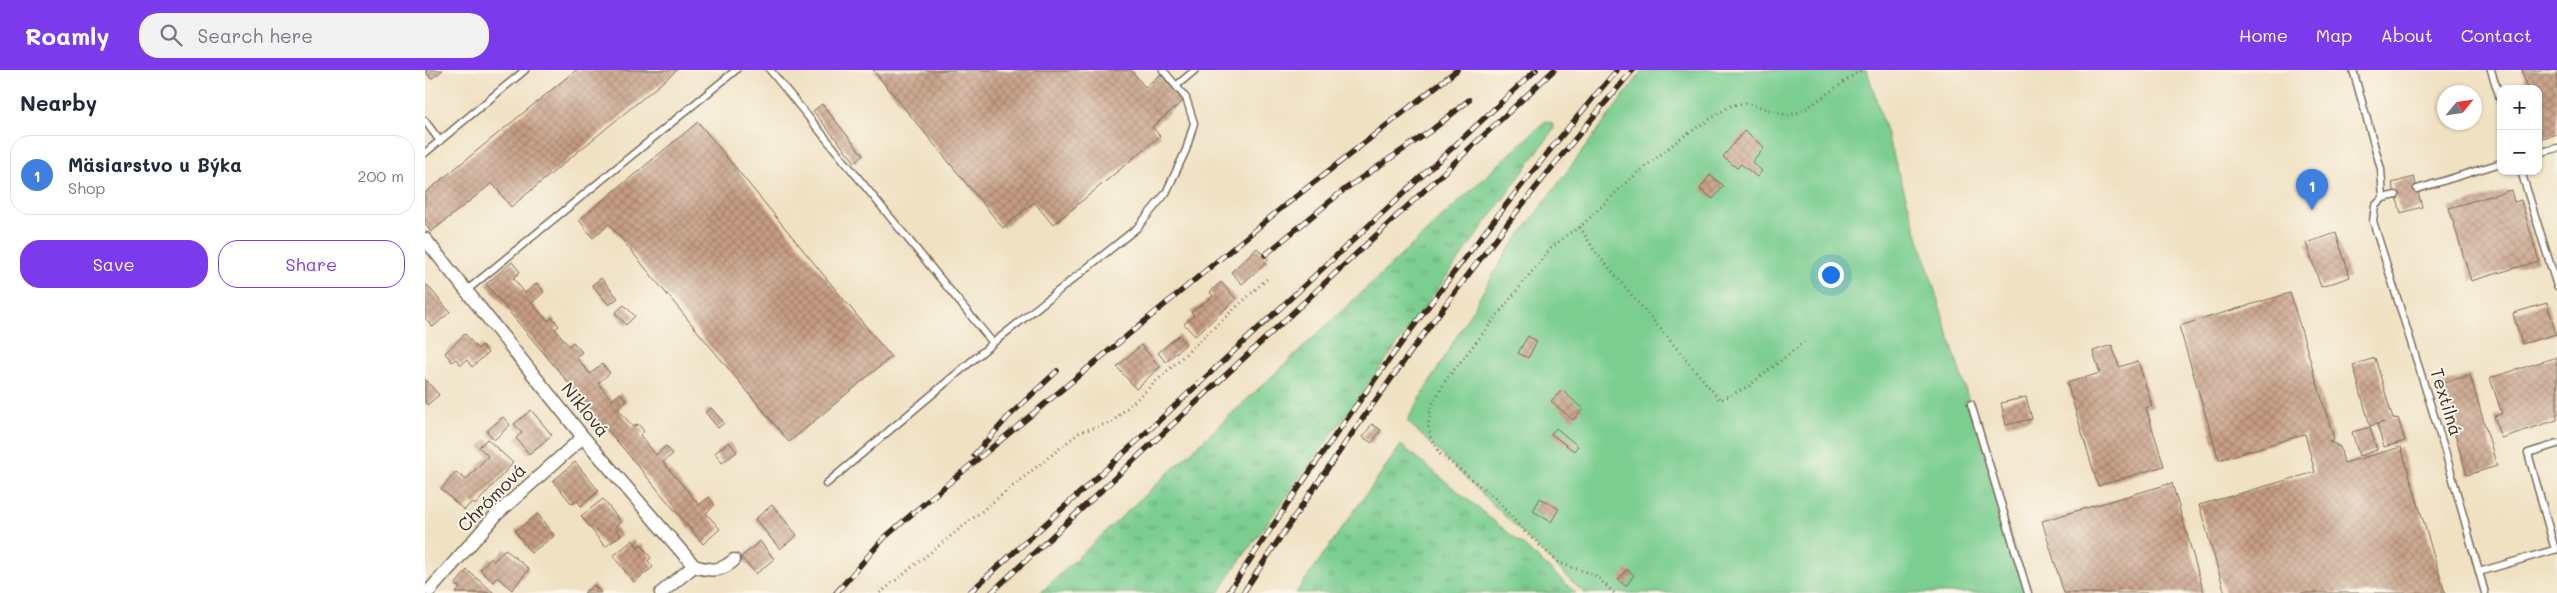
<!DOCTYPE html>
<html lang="en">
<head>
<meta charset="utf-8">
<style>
  :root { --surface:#fff; --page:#f2f2f3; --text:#1f2937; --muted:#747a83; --line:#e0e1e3; --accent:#7c3aed }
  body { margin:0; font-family:Mali,sans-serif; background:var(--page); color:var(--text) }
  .controls { position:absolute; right:15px; top:15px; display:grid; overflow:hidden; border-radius:10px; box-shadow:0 1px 4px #0004 }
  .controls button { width:45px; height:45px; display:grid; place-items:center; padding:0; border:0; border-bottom:1px solid var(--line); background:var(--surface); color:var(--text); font:25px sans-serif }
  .compass { position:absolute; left:2012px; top:15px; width:45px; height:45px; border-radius:50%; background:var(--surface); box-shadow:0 1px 4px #0004; rotate:61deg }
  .you { position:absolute; left:1405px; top:204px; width:18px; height:18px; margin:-12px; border:4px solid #fff; border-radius:50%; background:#1a73e8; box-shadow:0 0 0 8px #1a73e833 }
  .badge { display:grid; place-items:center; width:32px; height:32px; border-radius:50%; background:var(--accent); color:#fff; font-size:16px; font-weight:700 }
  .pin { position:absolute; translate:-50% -41px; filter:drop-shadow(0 1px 2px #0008) }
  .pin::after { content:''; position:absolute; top:26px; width:18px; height:15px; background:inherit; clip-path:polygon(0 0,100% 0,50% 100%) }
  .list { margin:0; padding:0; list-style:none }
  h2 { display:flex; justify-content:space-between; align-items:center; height:65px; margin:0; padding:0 20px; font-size:21px }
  h2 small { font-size:16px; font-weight:400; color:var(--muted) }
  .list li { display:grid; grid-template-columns:32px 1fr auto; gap:15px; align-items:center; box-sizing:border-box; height:80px; margin:0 10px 10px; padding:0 10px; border:1px solid var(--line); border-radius:20px }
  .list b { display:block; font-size:19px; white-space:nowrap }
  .list p { margin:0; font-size:16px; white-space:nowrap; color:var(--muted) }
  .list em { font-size:16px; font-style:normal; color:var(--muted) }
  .actions { display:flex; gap:10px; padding:15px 20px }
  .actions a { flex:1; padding:11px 0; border:1px solid var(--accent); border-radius:20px; text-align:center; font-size:18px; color:var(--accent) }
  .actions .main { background:var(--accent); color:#fff }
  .icon { flex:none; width:28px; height:28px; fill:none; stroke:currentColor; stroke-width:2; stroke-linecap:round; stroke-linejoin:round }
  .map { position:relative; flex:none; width:2132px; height:523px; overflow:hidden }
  header { display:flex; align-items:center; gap:30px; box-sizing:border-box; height:70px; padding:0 25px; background:var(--accent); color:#fff }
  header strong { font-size:24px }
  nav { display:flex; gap:28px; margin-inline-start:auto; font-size:18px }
  .search { width:350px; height:45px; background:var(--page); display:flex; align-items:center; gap:12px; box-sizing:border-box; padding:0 18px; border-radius:20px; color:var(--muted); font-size:19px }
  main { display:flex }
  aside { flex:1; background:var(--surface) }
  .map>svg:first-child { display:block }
</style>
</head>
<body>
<header>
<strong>Roamly</strong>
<div class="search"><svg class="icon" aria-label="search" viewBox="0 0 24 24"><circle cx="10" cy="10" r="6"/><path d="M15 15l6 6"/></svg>Search here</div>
<nav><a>Home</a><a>Map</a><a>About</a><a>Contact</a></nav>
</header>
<main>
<aside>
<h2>Nearby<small></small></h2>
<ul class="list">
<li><span class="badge" style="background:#3f7fe0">1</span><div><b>Mäsiarstvo u Býka</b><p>Shop</p></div><em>200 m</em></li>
</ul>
<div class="actions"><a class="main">Save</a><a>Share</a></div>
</aside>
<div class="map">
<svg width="2132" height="523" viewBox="0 0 2132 523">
  <defs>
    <pattern id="grass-tufts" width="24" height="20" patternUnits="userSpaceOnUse" patternTransform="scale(1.25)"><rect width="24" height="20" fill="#7bce90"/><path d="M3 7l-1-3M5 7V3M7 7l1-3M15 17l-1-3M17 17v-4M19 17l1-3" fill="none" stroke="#66a775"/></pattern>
    <pattern id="building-cross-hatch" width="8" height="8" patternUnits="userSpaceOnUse" patternTransform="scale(1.25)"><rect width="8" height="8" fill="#c69d83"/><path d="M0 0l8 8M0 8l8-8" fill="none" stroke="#a2806b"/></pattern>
  </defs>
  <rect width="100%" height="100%" fill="#fbf7ec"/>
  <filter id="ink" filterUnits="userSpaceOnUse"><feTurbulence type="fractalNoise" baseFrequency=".02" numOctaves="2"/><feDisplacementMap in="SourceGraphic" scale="10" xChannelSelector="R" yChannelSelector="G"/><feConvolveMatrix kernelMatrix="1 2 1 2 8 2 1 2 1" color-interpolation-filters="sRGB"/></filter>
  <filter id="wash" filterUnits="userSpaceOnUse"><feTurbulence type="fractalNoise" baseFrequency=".0096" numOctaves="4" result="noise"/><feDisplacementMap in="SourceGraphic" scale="20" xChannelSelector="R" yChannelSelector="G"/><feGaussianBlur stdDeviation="1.12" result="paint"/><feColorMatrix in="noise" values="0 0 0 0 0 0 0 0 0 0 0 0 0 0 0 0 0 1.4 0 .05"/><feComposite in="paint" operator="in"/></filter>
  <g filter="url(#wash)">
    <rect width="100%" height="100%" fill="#f0e1c2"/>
    <path fill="url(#grass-tufts)" stroke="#5b7c57" d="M1120,51L1127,53L1129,59L808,500L794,523H615Z
      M976,375L1097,474L1151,523H871Z"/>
    <path fill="#7bce90" stroke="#5b7c57" d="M1218,0H1442L1603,523H1159L982,351L1079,186Z"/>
    <g id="blocks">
      <path fill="url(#building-cross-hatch)" d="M0,0H18L6,9Z
        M151,0H252L86,137L67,113L6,162L0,154V123Z
        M448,0H706L720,17L736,4L758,31L727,57L735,66L628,155L609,132L578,158Z
        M2097,0H2132V64L2117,68L2113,56V19H2102Z
        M397,34L438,85L430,92L388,41Z
        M273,52L466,287L364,372L184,154L168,168L154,150Z
        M1319,61L1339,77L1327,92L1337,101L1332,107L1316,94L1312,98L1298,87Z
        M1285,105L1299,116L1288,129L1275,119Z
        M1989,107L1997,137L1976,143L1967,113Z
        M2086,120L2089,132L2096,130L2114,191L2046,211L2024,138Z
        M1911,163L1925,207L1896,217L1881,173Z
        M832,178L844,190L817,214L806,202Z
        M87,192L95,202L88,208L100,223L112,213L119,222L107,233L123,251L127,247L134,256L130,259L144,276L148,272L157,282L151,287L165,304L177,294L185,303L173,313L187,330L195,323L202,331L193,339L208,357L213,354L219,361L215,365L231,385L241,376L248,384L238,392L274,435L284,427L290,435L281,443L295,459L278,474L61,214Z
        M176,208L193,228L184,235L167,215Z
        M796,212L811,229L770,266L759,254L769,245L766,242L788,226L785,222Z
        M2,215L25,242L8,257L0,248V216Z
        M1865,223L1909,369L1904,371L1915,377L1919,393L1976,377L2020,523H1800L1774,435L1890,402L1880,364L1794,390L1754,256Z
        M2122,233L2131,264L2097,274L2088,243Z
        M199,235L210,246L201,255L190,243Z
        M40,264L53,279L57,275L63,283L47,297L42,290L36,295L31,289L27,292L20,283Z
        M754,265L761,274L741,292L733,283Z
        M1103,266L1112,271L1103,288L1093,283Z
        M716,275L735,297L711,319L692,297Z
        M1687,275L1694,297L1713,291L1727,336L1721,338L1739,396L1673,416L1642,313L1675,303L1668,281Z
        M2132,287V350L2076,368L2069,346L2077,344L2065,308Z
        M1950,288L1968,349L1973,348L1980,371L1959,377L1952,355L1959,352L1945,356L1928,295Z
        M2045,305L2072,396L2042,405L2015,314Z
        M0,309L14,325L2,335L0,332Z
        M1137,320L1158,339L1148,350L1126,331Z
        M1601,327L1607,349L1581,355L1576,333Z
        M286,338L299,353L293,358L280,342Z
        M106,340L127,365L104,384L91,368L97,363L89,354Z
        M78,347L85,355L69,370L62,361Z
        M947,354L956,360L947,373L938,367Z
        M1945,357L1952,380L1934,386L1927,362Z
        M1131,358L1153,376L1149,381L1126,364Z
        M62,369L88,393L50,435L47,432L39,440L16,419L31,402L41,410L63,386L54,377Z
        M304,372L312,382L297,393L290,383Z
        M150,392L174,421L156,436L152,430L147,434L128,411Z
        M1747,413L1779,523H1639L1617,451Z
        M1115,428L1134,439L1126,452L1108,441Z
        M178,429L196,452L190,457L196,465L180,477L156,446Z
        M347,435L372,465L355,479L330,449Z
        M113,444L129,466L106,483L90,461Z
        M208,470L213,477L216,474L226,488L223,491L228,497L209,512L188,486Z
        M335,471L349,489L331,504L316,487Z
        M80,479L104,499L87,520L72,507L68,512L55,500L65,488L69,491Z
        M1202,499L1209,505L1201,516L1193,510Z
        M42,500L69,523H31L35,518L30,515Z
        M169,515L176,523H159Z"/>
    </g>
  </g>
  <g filter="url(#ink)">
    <use href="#blocks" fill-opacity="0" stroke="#7a6a57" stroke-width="1"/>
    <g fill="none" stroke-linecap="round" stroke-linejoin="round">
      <defs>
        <path id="service" d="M345,0L568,273
          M1928,0L1956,99L1958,128
          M2066,0L2076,32
          M751,16L770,0
          M0,51L15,71
          M0,83L100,0
          M2113,83L2132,78
          M2096,101L2132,216
          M1992,119L2076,93
          M1971,125L1958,128L1950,136L1948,151L2020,381L2060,523
          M41,221L311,0
          M1546,334L1603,523
          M401,414L568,273L712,158L741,123L761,80L769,53L761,28L738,0
          M2130,480L2103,383L2132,374
          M2054,502L2132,479"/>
        <path id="minor" d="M0,169L158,367L269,496C285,501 296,502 309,490
          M5,520L72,444L158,367
          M236,523L269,496"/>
      </defs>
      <use href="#service" stroke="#7a6a57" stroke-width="9"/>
      <use href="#minor" stroke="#7a6a57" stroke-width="15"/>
      <path stroke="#7a6a57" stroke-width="3" stroke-dasharray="1 4" stroke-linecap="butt" d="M1155,157L1169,180L1295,330L1324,316L1379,272
        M455,523L655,362L687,352L844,207
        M1189,523L1170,505L1134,493L1099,461L1069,427L1015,384L1006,369L1003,355L1006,336L1021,310L1124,180L1143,164L1155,157L1204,110L1256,68L1307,35L1322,33L1364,46L1382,38L1436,0"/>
      <use href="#service" stroke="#fff" stroke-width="6"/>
      <use href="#minor" stroke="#fff" stroke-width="12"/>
      <defs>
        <path id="rail" d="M840,185L920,119L1007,60L1044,30
          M549,385L584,346L632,301
          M411,523L459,468L501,432L859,136L1032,0
          M544,523L711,372L1111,0
          M566,523L1129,0
          M803,523C923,341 1050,165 1192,0
          M818,523C939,341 1066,165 1208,0"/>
      </defs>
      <use href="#rail" stroke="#3b2a1e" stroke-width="5.5"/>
      <use href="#rail" stroke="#fbf7ec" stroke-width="4" stroke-dasharray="11" stroke-linecap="butt"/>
    </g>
  </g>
  <g text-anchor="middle" stroke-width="4" stroke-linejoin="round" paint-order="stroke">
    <g font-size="18" fill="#3b2a1e" stroke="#fbf7ec">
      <text transform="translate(2021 332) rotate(73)" y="6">Textilná</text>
      <text transform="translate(160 340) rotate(51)" y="6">Niklová</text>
      <text transform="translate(67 428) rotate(-45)" y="6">Chrómová</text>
    </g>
  </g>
</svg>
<div class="controls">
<button>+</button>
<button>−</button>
</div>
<svg class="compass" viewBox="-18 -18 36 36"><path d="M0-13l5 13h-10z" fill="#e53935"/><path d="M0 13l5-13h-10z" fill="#747a83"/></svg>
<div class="you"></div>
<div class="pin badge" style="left:1887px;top:140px;background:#3f7fe0">1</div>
</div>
</main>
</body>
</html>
